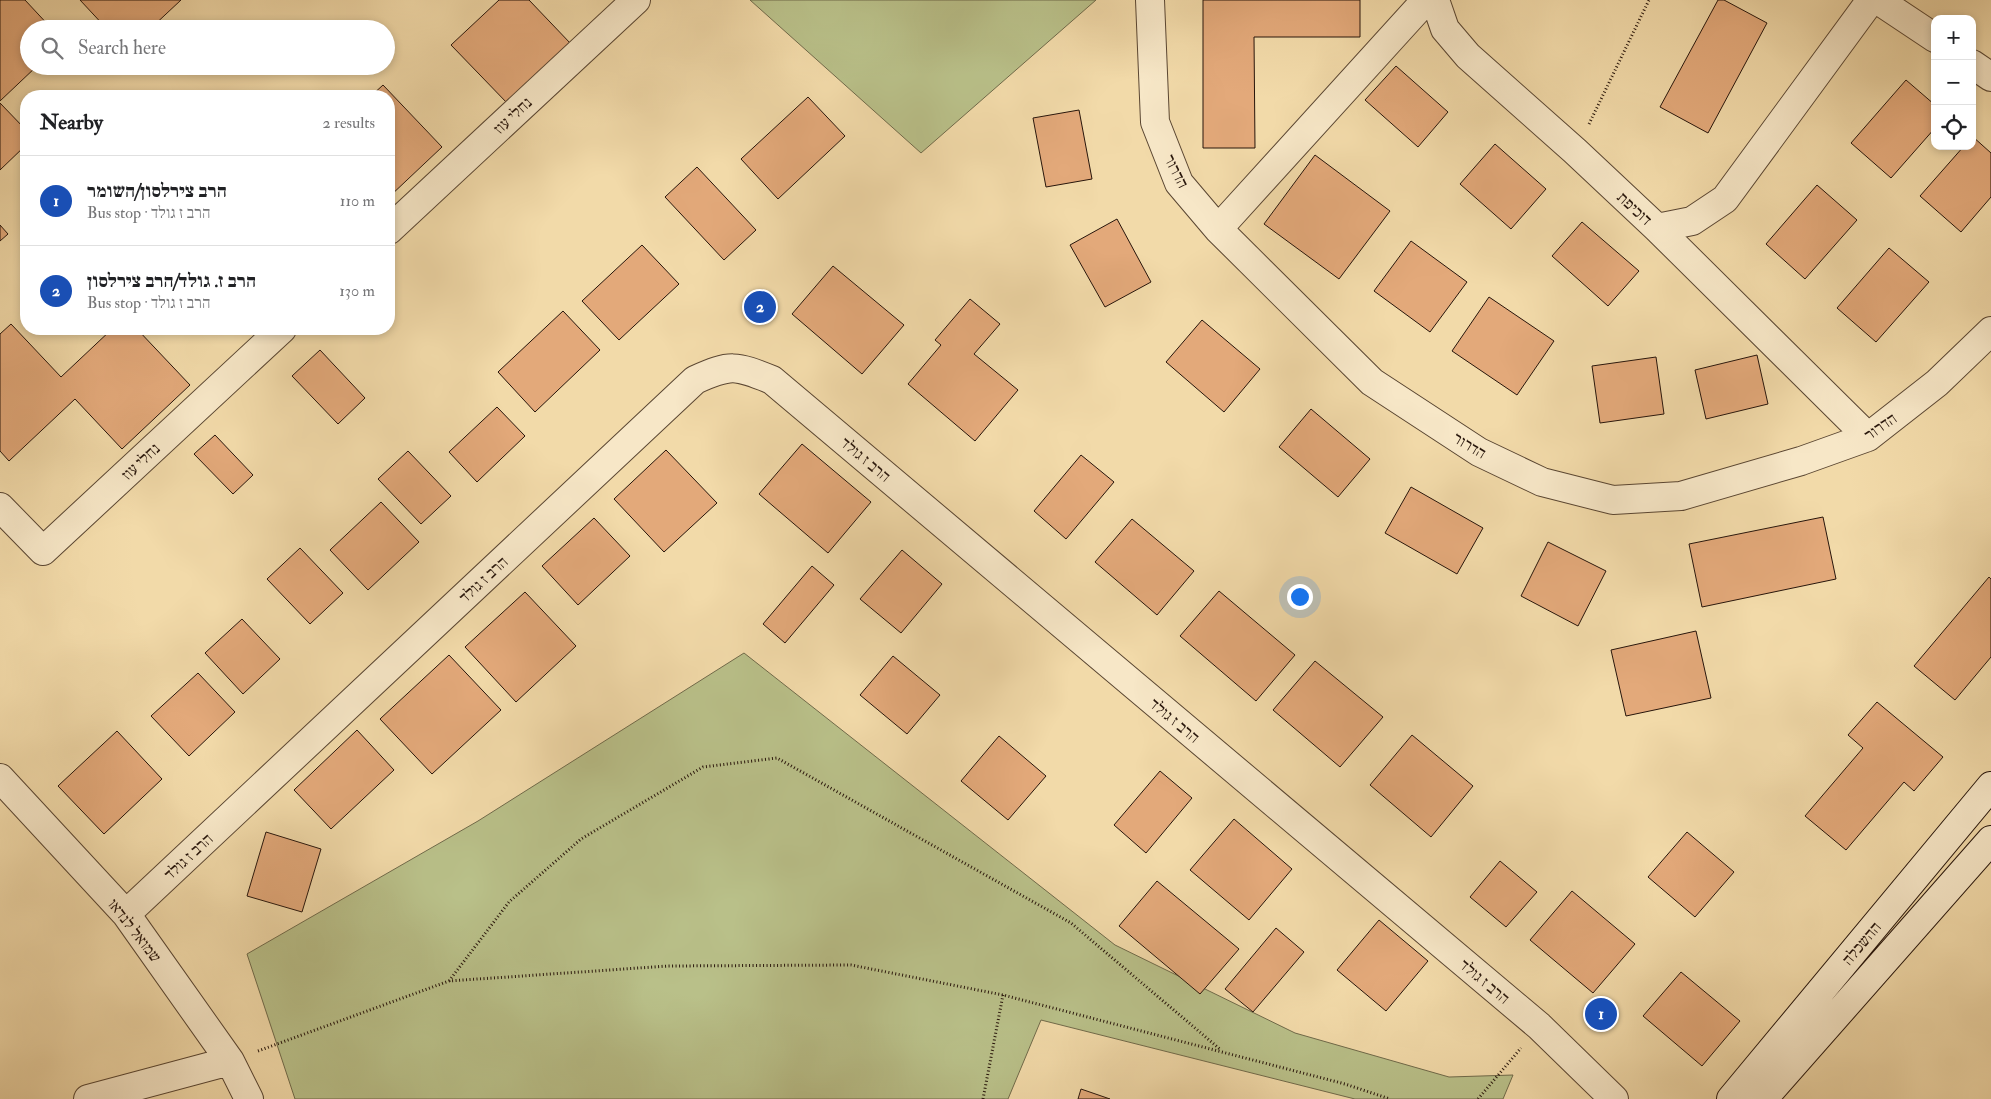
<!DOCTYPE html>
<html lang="en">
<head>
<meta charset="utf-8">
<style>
  :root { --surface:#fff; --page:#f6f6f6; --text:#202124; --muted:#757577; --line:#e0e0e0; --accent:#8f2418 }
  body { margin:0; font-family:"IM FELL Double Pica","Frank Ruhl Libre",serif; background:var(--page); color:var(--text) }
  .controls { position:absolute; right:15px; top:15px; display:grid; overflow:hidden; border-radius:10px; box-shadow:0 2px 8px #0003 }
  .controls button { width:45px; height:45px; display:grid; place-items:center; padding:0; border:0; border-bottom:1px solid var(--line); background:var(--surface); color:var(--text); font:25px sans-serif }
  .you { position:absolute; left:1299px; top:596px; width:18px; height:18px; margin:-12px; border:4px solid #fff; border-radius:50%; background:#1a73e8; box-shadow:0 0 0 8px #1a73e833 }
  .badge { display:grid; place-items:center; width:32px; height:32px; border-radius:50%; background:var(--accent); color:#fff; font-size:16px; font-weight:700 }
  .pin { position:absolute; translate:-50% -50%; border:2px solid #fff; box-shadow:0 1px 5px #0006 }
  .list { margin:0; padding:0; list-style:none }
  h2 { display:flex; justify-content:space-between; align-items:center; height:65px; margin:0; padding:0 20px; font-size:21px }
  h2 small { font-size:16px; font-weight:400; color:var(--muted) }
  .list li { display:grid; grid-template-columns:32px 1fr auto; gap:15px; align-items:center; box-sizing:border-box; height:90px; padding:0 20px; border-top:1px solid var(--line) }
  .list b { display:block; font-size:19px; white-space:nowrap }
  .list p { margin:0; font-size:16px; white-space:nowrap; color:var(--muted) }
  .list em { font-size:16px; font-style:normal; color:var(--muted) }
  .icon { flex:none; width:28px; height:28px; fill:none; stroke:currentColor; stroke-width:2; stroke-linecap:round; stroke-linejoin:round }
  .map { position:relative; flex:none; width:1991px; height:1099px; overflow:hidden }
  .search { position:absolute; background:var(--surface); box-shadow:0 2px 8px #0003; left:20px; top:20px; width:375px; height:55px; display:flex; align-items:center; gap:12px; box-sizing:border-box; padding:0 18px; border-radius:28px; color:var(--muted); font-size:19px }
  .panel { position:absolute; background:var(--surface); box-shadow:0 2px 8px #0003; left:20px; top:90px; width:375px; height:245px; border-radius:20px }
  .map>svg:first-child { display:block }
</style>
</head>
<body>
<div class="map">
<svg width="1991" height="1099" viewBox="0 0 1991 1099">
  <rect width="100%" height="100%" fill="#f2daa9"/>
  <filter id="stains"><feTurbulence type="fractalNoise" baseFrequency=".004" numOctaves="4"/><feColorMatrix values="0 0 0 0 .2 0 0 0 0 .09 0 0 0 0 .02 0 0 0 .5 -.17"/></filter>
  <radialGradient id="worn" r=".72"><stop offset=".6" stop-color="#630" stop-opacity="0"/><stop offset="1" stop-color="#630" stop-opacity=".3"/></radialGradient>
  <path fill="#b9c089" stroke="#706a4a" d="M750,0H1096L921,153Z
    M744,653L1115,945L1295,1033L1449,1077L1513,1075L1503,1099H1355L1041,1020L1008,1099H295L247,954L478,821Z"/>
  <path fill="#e3a97a" stroke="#27150b" d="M0,0H25L52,29H29V66H37L0,101Z
    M80,0H181L150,29H107Z
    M499,0H529L571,44L508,104L451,45Z
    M1203,0H1360V37H1254L1255,148H1203Z
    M1718,0H1724L1767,23L1708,133L1660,107Z
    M1396,66L1448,112L1418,147L1365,100Z
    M1906,80L1935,105V128L1891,178L1851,143Z
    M383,85L442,147L389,197V96H371Z
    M808,97L845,136L778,199L741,159Z
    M0,103L26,130V145L0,170Z
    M1079,110L1092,179L1046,187L1033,118Z
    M1972,136L1991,153V197L1961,232L1920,196L1964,146H1972Z
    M1495,144L1546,189L1511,229L1460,184Z
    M1315,155L1390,211L1339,279L1264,224Z
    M697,167L756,230L724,260L665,197Z
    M1817,185L1857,220L1805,279L1766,244Z
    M1117,219L1151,282L1105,307L1070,245Z
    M1582,222L1639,271L1608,306L1552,256Z
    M0,225L8,234L0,241Z
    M1411,241L1467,282L1430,332L1374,291Z
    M642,245L679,284L619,340L582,301Z
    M1889,248L1929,282L1876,342L1837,308Z
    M833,266L904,325L862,374L792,314Z
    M1489,297L1554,341L1517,395L1452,351Z
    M970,299L1000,324L974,354L1018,390L975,441L908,384L941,345L935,340Z
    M563,311L600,350L535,412L498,372Z
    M1202,320L1260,369L1224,412L1166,362Z
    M11,324L61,377L112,329H137L190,385L122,449L75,399L9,461L0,451V334Z
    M320,350L365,398L338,424L292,376Z
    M1757,355L1768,404L1706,419L1695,370Z
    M1656,357L1664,414L1600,423L1592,366Z
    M497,407L525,436L477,482L449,452Z
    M1311,409L1370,459L1338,497L1279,447Z
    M215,435L253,475L233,494L194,454Z
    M802,444L871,502L828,553L759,494Z
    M666,450L717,503L664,552L614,499Z
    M408,451L451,496L421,524L378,479Z
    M1081,455L1114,482L1066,539L1034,511Z
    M1411,487L1483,528L1457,574L1385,533Z
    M381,502L419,542L368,590L330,550Z
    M1823,517L1836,579L1702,607L1689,544Z
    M594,518L630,556L578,605L542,566Z
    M1132,519L1194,571L1157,615L1095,562Z
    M1548,542L1606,571L1578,626L1521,596Z
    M300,548L343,593L310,624L267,579Z
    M902,550L942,584L901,633L860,599Z
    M812,566L834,585L785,643L763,624Z
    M1989,577L1991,579V657L1955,700L1914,666Z
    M1219,591L1295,655L1256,701L1180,636Z
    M525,592L576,646L516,702L465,647Z
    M242,619L280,659L243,694L205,653Z
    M1696,631L1711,698L1626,716L1611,650Z
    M449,655L501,710L432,774L380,719Z
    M893,656L940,695L907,734L860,695Z
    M1315,661L1383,717L1340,767L1273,710Z
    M198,673L235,712L189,756L151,716Z
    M1877,702L1943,757L1914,791L1904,782L1846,850L1805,816L1863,748L1848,735Z
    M357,730L394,770L331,829L294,790Z
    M117,731L162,779L104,834L58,786Z
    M1412,735L1473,786L1431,837L1370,785Z
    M999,736L1046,776L1008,820L961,781Z
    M1160,771L1192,798L1146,853L1114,825Z
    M1234,819L1292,869L1249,920L1190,870Z
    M266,832L321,849L302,912L247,896Z
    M1687,832L1734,872L1695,917L1648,877Z
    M1500,861L1537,892L1506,927L1470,897Z
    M1157,881L1239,949L1200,994L1119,926Z
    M1572,891L1635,944L1593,993L1530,940Z
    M1379,920L1428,961L1386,1011L1337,970Z
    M1276,928L1304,952L1253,1012L1225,989Z
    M1681,972L1740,1021L1702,1066L1643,1016Z
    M1081,1089L1110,1099H1078Z"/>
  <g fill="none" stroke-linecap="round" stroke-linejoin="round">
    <defs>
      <path id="street" d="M1150,0L1155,122L1179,183L1218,229L1372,382L1479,452L1542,482L1613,500L1681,496L1801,461L1868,437L1937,383L1991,331
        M1435,0L1445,29L1468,56L1575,151L1657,228L1692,221L1725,199L1871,0
        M1878,0L1935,38
        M1972,64L1991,77
        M1657,228L1868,437
        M1218,229L1426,0
        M389,230L636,0
        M0,507L43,551L282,329
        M0,778L126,914L230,1061L249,1099
        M126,914L695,380C731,364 735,365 772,380L1539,1026L1614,1099
        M88,1099L230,1061"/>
      <path id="secondary" d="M1731,1099L1991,786
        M1763,1099L1991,840"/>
    </defs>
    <use href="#street" stroke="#5a4632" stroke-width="30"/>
    <use href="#secondary" stroke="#27150b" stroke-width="30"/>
    <path stroke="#27150b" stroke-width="3" stroke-dasharray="1 2.5" stroke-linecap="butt" d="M1589,124L1649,0
      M449,981L509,902L581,839L703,767L777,758L1071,923L1221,1050
      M258,1051L449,981L668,966L851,965L1003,995L1345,1084L1390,1099
      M983,1099L1003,995
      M1478,1099L1521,1048"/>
    <use href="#street" stroke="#f7e7c7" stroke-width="28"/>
    <use href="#secondary" stroke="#f7e7c7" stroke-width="28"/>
  </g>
  <g text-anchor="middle" stroke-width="4" stroke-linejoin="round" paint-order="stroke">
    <g font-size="16" fill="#27150b" stroke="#f7e7c7">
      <text transform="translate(512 115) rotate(-43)" y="6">נחלי עוז</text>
      <text transform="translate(1177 171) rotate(63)" y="6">הדרור</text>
      <text transform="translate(1635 208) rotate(43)" y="6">דוכיפת</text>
      <text transform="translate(1880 426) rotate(-35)" y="6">הדרור</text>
      <text transform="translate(1470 445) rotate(31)" y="6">הדרור</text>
      <text transform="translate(866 459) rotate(40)" y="6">הרב ז גולד</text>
      <text transform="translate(140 461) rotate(-43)" y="6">נחלי עוז</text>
      <text transform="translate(483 579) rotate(-43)" y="6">הרב ז גולד</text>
      <text transform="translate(1175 720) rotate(40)" y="6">הרב ז גולד</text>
      <text transform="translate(188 856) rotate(-43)" y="6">הרב ז גולד</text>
      <text transform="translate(135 930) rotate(52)" y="6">שמואל לנדאו</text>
      <text transform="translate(1861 943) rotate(-50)" y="6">ההשכלה</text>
      <text transform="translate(1485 981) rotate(40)" y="6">הרב ז גולד</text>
    </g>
  </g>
  <rect width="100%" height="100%" filter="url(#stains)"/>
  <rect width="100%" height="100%" fill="url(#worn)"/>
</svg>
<div class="controls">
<button>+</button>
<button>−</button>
<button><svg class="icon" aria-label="locate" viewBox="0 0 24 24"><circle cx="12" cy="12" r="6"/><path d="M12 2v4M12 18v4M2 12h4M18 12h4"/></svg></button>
</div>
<div class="you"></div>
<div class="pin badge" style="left:1601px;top:1014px;background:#1a4fb4">1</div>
<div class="pin badge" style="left:760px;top:307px;background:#1a4fb4">2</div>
<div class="search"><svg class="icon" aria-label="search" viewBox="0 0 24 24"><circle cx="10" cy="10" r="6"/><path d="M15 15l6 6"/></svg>Search here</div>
<section class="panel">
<h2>Nearby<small>2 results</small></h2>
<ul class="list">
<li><span class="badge" style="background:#1a4fb4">1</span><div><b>הרב צירלסון/השומר</b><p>Bus stop · הרב ז גולד</p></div><em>110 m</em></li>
<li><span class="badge" style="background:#1a4fb4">2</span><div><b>הרב ז. גולד/הרב צירלסון</b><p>Bus stop · הרב ז גולד</p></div><em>130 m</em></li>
</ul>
</section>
</div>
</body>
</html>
